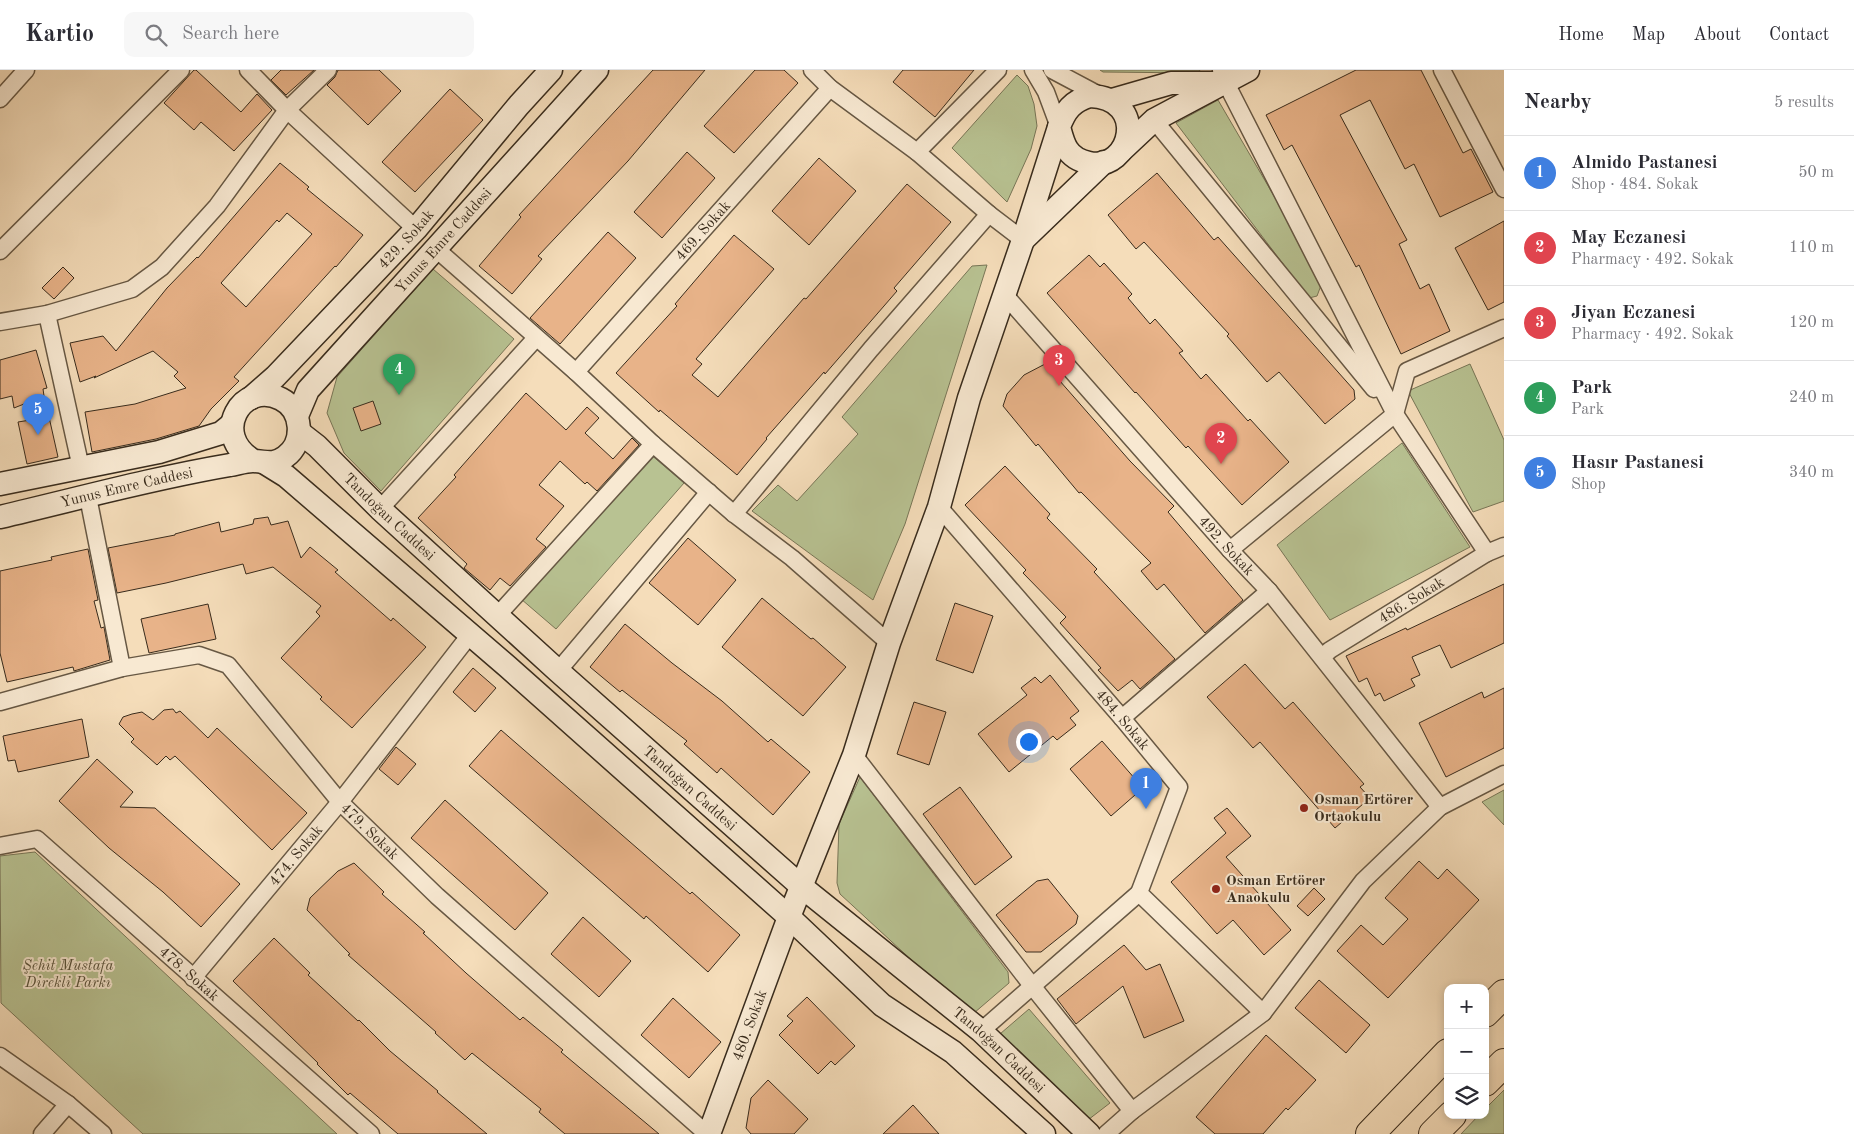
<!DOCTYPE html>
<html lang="en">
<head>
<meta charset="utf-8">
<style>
  :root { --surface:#fff; --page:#f7f7f7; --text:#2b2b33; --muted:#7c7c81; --line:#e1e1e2; --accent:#ea580c }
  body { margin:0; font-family:"Old Standard TT",serif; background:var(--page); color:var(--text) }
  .controls { position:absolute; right:15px; bottom:15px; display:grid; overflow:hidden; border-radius:10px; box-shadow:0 2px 8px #0003 }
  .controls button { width:45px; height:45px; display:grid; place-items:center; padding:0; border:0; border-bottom:1px solid var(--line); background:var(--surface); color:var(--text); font:25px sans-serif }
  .you { position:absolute; left:1028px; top:671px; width:18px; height:18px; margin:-12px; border:4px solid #fff; border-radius:50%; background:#1a73e8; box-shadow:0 0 0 8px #1a73e833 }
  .badge { display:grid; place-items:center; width:32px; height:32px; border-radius:50%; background:var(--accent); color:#fff; font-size:16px; font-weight:700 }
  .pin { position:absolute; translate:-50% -41px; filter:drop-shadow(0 1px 2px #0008) }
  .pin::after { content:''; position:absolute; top:26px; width:18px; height:15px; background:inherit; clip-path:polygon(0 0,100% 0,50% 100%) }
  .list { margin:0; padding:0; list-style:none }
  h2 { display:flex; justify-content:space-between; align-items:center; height:65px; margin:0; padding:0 20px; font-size:21px }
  h2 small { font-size:16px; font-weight:400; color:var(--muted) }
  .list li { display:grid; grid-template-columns:32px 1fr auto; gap:15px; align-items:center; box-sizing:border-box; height:75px; padding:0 20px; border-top:1px solid var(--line) }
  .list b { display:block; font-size:19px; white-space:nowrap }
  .list p { margin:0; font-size:16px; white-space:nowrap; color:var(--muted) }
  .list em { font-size:16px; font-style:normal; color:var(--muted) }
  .icon { flex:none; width:28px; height:28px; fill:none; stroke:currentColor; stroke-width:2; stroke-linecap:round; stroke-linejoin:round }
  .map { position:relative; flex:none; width:1504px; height:1064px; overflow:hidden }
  header { display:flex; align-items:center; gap:30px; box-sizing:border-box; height:70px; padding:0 25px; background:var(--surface); border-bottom:1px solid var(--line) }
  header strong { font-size:24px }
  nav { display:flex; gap:28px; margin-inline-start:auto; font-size:18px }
  .search { width:350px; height:45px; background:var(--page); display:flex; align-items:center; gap:12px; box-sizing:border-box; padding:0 18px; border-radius:10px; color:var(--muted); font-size:19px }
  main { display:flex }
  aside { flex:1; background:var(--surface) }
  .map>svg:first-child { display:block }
</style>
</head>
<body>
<header>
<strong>Kartio</strong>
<div class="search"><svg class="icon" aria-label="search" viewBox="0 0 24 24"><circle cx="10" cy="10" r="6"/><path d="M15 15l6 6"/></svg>Search here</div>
<nav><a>Home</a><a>Map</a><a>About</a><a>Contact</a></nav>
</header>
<main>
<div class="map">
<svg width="1504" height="1064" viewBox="0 0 1504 1064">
  <rect width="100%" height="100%" fill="#f5ddba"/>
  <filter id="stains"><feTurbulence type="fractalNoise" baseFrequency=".004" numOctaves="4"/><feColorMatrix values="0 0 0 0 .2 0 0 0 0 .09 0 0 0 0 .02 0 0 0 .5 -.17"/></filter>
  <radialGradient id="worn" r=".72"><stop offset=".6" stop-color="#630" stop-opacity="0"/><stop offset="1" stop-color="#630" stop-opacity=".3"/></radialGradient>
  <path fill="#b8c292" stroke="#787657" d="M1100,0H1200L1198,3L1103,2Z
    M1017,5L1028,16L1034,34L1037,56L1031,79L1007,132L952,78Z
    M1218,30L1323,210L1317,226L1309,228L1176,53Z
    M987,195L905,454L873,530L752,441L778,415L797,431L858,364L842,347L972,196Z
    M433,199L514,269L381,421L344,383L327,343L337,307Z
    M1470,294L1504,370V431L1473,442L1408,321Z
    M1402,373L1470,477L1330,550L1277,475Z
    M649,383L684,413L556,559L521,529Z
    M860,707L1008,902L1009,913L974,943L968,942L840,824L837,813L839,754Z
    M1504,720V755L1482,732Z
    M35,782L337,1064H143L1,933L0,786Z
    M1029,939L1110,1033L1084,1053L993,970Z
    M1504,1020V1064H1461L1479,1045H1485V1039Z"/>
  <path fill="#e8b389" stroke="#382b1c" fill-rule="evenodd" d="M194,0H196L241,42L257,24L272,40L234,81L201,52L194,60L164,33Z
    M281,0H314L286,25L271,10Z
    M338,0H379L401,21L368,55L327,15L335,7Z
    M653,0H705L628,91L538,186L542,189L512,224L479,196L521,147L519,145Z
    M755,0H784L798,13L734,83L704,56Z
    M903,0H974L935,47L893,12Z
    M1356,0H1421L1463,83L1471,79L1493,122L1440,147L1414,94L1405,99L1370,30L1340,45L1407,170L1399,174L1420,219L1429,214L1450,261L1401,284L1359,195L1356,197L1292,75L1284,80L1266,45Z
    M450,19L483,50L415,122L382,92Z
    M687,82L715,108L662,168L634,142Z
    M819,88L856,121L809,175L772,141Z
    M280,93L309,117L307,119L363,165L336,197L335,196L234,307L239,311L211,339L199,356L156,369L92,382L85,342L135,334L186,318L174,306L178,302L153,281L94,308L96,306L80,312L70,273L103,266L116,281L167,218L197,187L198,188ZM287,143L312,164L246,237L221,213L277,150L279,152Z
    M1157,103L1214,170L1218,167L1354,320L1355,329L1325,354L1279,302L1267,312L1227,266L1229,264L1156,185L1144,172L1136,179L1108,145Z
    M907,114L951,152L894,218L897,221L825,304L824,302L766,368L767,369L737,405L660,340L659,342L616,303L677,236L675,234L734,165L774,199L696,289L702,294L692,305L718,327L804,228L806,229Z
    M1504,151V232L1488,240L1455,178Z
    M608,162L636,188L560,274L530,248Z
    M1089,185L1100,197L1104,193L1132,224L1128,228L1150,254L1155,249L1183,281L1179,283L1201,309L1206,304L1248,351L1250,349L1289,392L1242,435L1188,376L1186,378L1136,322L1135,323L1047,223Z
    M63,197L74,208L54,229L42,218Z
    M36,280L47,318L43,319L44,326L14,338L12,326L0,329V290Z
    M1045,294L1130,391L1174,436L1168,442L1243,530L1205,563L1164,514L1157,520L1141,501L1151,493L1081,422L1079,423L1038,374L1036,376L1003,336L1007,324L1024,305Z
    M526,323L566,360L587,337L599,348L585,363L613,389L632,368L639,375L597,421L587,412L585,414L560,391L539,415L564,436L536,469L546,477L510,516L500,508L490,520L464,498L467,494L418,448L456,407L454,405Z
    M373,331L381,354L361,361L353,338Z
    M49,347L58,387L27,394L18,352Z
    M1005,396L1050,444L1047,448L1097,499L1094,502L1175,589L1140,619L1132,610L1118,621L1098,600L1101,598L1060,553L1066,547L1023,503L1026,500L965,435Z
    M268,447L271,455L288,451L301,488L310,477L338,500L335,502L391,551L393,548L426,577L352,658L320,629L322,627L281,588L320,546L316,542L321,536L273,497L246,504L243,494L166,513L117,523L108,478L175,465V464L219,452L221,462L253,454L254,449Z
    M688,468L736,510L698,555L649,513Z
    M88,479L98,530L94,531L101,558L104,557L110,590L74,601L73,597L7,612L0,583V501L52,490L51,487Z
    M1504,514V573L1451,598L1440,575L1412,587L1420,605L1411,609L1415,616L1384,631L1380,623L1375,626L1367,608L1359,612L1346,586L1406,558L1407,560Z
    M762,528L811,569L813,568L846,597L803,646L722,577Z
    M955,533L993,546L973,603L936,590Z
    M208,534L216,569L149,583L141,549Z
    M625,554L672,593L722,631L768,672L771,669L810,702L773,745L721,698L717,703L684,674L687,671L622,620L620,622L590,597Z
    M1245,594L1285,639L1293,632L1364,714L1360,717L1370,728L1335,758L1260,672L1253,678L1207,627Z
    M473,598L496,618L475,642L453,622Z
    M1050,605L1079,641L1070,648L1076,655L1057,670L1053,666L1009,702L978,664L1027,625L1021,618L1035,607L1041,613Z
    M1504,618V678L1446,707L1419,653L1482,622L1484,628Z
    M914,632L946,642L929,695L897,684Z
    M173,639L176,643L180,641L208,668L217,658L307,743L272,780L175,686L170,690L166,686L157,695L131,672L134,669L119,654L123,647L132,644L142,642L153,650L164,640Z
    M82,649L89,687L18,702L15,690L8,691L3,666Z
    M501,660L690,824L692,822L740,865L708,902L646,846L644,849L469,696Z
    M1102,671L1143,718L1111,746L1070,699Z
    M396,677L416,694L398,715L379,699Z
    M97,689L133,722L120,737L155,738L240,814L201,857L163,822L109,778L59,731Z
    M960,717L1012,787L975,815L923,744Z
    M445,730L548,823L515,860L411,768Z
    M1227,738L1251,766L1226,787L1291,860L1264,885L1233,850L1217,864L1171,812L1226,763L1214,748Z
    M1419,791L1438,809L1447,799L1479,830L1388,928L1337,881L1361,855L1383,875L1408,849L1385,828Z
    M354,793L384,822L382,824L425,862L423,863L466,903L520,950L523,947L563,980L561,982L659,1064H565L539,1042L541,1039L472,983L465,990L435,963L436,962L348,885L350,884L307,840L310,828L338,801Z
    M1048,809L1078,846L1076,854L1041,882H1026L996,845L1037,811Z
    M1314,818L1325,829L1308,846L1297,836Z
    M583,847L631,891L599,927L551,884Z
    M274,868L310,903L308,905L358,951L359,950L390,981L438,1021L437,1022L487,1064H398L350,1023L348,1025L317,994L318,993L233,911Z
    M1124,875L1146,900L1160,894L1184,951L1144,968L1123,916L1076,954L1057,929Z
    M1319,910L1370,955L1346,983L1295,938Z
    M807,927L855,976L835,995L831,991L818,1004L779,965L793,951L787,946Z
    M673,928L721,972L689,1008L641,965Z
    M1266,965L1316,1010L1288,1040L1286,1038L1263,1064H1215L1196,1047Z
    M768,1010L808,1049L794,1064H751L746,1058L751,1028Z
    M913,1035L939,1064H883Z"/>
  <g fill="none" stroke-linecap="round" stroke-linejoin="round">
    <defs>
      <g id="street">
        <path d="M248,0L287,40L416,159"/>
        <path d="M812,0L830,18L917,82L998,0"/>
        <path d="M1033,0L1046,22L1059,57"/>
        <path d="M1052,0L1101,26"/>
        <path d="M1221,0L1226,13L1395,344L1487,483"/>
        <path d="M1442,0L1504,119"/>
        <path d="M0,29L26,0"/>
        <path d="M1154,50L1374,319"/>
        <path d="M917,82L989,144L1023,170"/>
        <path d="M435,178L576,302L653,374L734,444L792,488L889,573"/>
        <path d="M0,181L181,0"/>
        <path id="s1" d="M1004,224L1230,480L1269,521L1440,737"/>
        <path d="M47,244L81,398"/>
        <path d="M0,252L47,244L132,219L162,197L217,136L287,40L328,0"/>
        <path id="s2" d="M576,302L830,18"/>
        <path d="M88,427L122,598"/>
        <path id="s3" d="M939,437L1122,648L1179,717L1139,823L1263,943"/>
        <path d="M380,439L536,268"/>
        <path d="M734,444L871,279L989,144"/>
        <path d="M1230,480L1395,344L1407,301L1504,258"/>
        <path d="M497,546L653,374"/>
        <path id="s4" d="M1322,587L1330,580L1487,483L1504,476"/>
        <path d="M558,601L709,422"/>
        <path id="s5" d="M0,632L122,598L199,585L228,595L340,732L437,826L707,1064"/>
        <path d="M1122,648L1269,521"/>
        <path d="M854,685L1033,917L1132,1041"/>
        <path id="s6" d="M0,776L37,769L371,1064"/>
        <path id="s7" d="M193,908L340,732L469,566"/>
        <path d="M981,961L1139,823"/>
        <path d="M0,986L68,1034L103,1064"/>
        <path d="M42,1064L68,1034"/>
        <path d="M1106,1064L1132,1041L1263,943L1363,811L1440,737L1504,704"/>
      </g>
      <g id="secondary">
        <path d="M1090,26C1149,28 1132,102 1089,93C1080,91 1072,87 1067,79C1063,73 1061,64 1059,57C1065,41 1072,31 1090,26Z"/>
        <path d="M1112,30L1171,13H1223"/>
        <path d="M1122,80L1154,50L1248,0"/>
        <path d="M1024,169L1104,92"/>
        <path id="s8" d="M251,328L275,307L416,159L519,35L551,0"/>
        <path id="s9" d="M297,346L308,320L597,0"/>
        <path id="s10" d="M299,362L317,376L380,439L558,601L802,817L981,961L1089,1064"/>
        <path d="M265,393L286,406L508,597L789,847L882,935L953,982L1044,1064"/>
        <path d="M0,414L159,382L221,363L232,354"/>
        <path id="s11" d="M0,447C77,429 153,408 230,395C237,394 245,391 253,391C266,391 272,396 285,387C305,373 303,340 281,329C242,309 209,365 254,391"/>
        <path id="s12" d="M709,1064L789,847L854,685L889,573L939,437L969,328L1023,170L1059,57"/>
      </g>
      <path id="highway" d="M1485,943L1504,924
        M1485,1012L1504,993
        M1370,1064L1448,983
        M1433,1064L1452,1045"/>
    </defs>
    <use href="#street" stroke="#675844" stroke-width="19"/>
    <use href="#secondary" stroke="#382b1c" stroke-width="25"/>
    <use href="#highway" stroke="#382b1c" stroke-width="30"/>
    <use href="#street" stroke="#f8e9d2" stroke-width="16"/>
    <use href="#secondary" stroke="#f8e9d2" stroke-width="22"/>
    <use href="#highway" stroke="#f5ddba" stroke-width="28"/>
  </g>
  <g fill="#8f2418" stroke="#f8e9d2" stroke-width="2">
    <circle cx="1304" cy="738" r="5"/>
    <circle cx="1216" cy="819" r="5"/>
  </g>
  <g text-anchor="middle" stroke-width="4" stroke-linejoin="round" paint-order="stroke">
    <g font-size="15" fill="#382b1c" stroke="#f8e9d2">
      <text dy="5" stroke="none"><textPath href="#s2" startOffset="190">469. Sokak</textPath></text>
      <text dy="5" stroke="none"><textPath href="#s8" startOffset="222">429. Sokak</textPath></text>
      <text dy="5" stroke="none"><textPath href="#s9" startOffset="230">Yunus Emre Caddesi</textPath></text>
      <text dy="5" stroke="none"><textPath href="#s11" startOffset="130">Yunus Emre Caddesi</textPath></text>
      <text dy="5" stroke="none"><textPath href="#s10" startOffset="124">Tandoğan Caddesi</textPath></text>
      <text dy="5" stroke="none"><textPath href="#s1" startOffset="336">492. Sokak</textPath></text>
      <text dy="5" stroke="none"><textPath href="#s4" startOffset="106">486. Sokak</textPath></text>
      <text dy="5" stroke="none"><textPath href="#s3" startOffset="281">484. Sokak</textPath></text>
      <text dy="5" stroke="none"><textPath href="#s10" startOffset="529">Tandoğan Caddesi</textPath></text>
      <text dy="5" stroke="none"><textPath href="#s5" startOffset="454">479. Sokak</textPath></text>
      <text dy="5" stroke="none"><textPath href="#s7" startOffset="160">474. Sokak</textPath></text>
      <text dy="5" stroke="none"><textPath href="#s6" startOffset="241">478. Sokak</textPath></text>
      <text dy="5" stroke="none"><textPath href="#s12" startOffset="116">480. Sokak</textPath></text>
      <text dy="5" stroke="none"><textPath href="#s10" startOffset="934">Tandoğan Caddesi</textPath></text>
    </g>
    <g font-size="15" font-weight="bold" fill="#382b1c" stroke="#f8e9d2" text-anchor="start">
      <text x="1314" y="734">Osman Ertörer<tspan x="1314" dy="17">Ortaokulu</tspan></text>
      <text x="1226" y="815">Osman Ertörer<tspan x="1226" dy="17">Anaokulu</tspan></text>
    </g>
    <g font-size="15" font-style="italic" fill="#58513a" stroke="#f8e9d2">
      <text x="68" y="900">Şehit Mustafa<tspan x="68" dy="17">Direkli Parkı</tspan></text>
    </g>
  </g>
  <rect width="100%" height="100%" filter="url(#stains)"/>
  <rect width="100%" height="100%" fill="url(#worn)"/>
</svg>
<div class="controls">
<button>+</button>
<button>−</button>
<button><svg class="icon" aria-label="layers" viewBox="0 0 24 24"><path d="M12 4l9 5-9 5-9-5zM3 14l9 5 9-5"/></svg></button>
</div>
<div class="you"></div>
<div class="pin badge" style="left:1146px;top:739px;background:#3f7fe0">1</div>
<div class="pin badge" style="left:1221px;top:394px;background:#e0444e">2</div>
<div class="pin badge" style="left:1059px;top:316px;background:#e0444e">3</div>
<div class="pin badge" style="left:399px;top:325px;background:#2e9e5b">4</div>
<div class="pin badge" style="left:38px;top:365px;background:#3f7fe0">5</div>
</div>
<aside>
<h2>Nearby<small>5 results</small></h2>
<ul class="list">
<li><span class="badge" style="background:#3f7fe0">1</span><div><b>Almido Pastanesi</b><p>Shop · 484. Sokak</p></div><em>50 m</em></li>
<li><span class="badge" style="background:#e0444e">2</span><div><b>May Eczanesi</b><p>Pharmacy · 492. Sokak</p></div><em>110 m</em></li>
<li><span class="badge" style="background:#e0444e">3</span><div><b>Jiyan Eczanesi</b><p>Pharmacy · 492. Sokak</p></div><em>120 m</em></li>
<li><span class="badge" style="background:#2e9e5b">4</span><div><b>Park</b><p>Park</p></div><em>240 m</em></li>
<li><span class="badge" style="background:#3f7fe0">5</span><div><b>Hasır Pastanesi</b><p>Shop</p></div><em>340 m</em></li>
</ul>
</aside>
</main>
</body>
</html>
